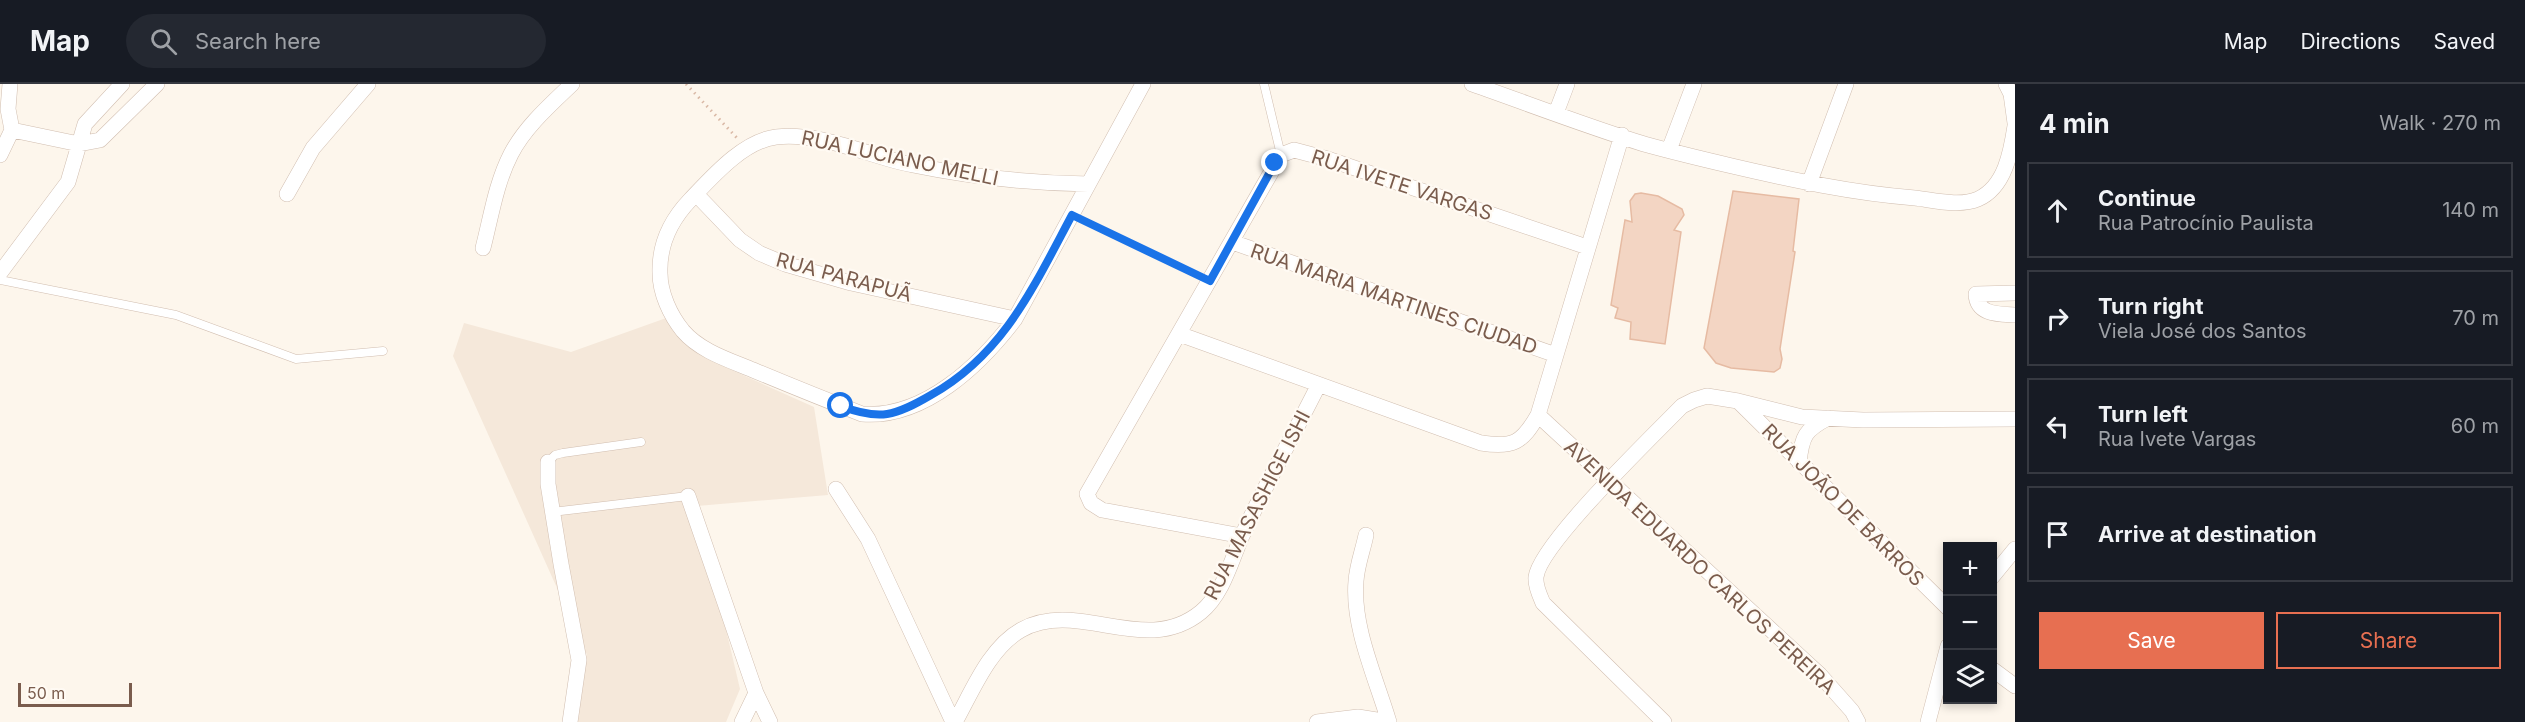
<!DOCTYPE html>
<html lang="en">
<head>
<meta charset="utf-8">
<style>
  :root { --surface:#171b24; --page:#242831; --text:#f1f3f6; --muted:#9ea1a6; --line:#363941; --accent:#e76f51 }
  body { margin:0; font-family:Inter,sans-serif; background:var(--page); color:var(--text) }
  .controls { position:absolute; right:18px; bottom:18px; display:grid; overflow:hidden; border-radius:0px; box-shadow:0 3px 9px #0003 }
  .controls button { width:54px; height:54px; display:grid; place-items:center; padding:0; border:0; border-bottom:2px solid var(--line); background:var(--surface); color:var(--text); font:30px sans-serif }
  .scale { position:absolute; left:18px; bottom:15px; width:114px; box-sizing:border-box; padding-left:6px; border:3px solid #7a5c4d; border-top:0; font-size:16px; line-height:21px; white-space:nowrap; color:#7a5c4d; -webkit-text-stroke:4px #fffaf3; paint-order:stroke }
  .stop { position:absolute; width:18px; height:18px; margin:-14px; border:4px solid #1a73e8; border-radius:50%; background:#fff }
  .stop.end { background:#1a73e8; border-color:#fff; box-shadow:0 2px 6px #0008 }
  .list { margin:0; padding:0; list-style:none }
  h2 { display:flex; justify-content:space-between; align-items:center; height:78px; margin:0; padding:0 24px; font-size:26px }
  h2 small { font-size:20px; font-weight:400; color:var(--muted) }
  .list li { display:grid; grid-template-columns:39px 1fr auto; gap:18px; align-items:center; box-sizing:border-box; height:96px; margin:0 12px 12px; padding:0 12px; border:2px solid var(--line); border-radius:0px }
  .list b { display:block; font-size:22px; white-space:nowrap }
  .list p { margin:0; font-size:20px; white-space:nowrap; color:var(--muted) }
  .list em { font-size:20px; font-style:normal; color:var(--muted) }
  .actions { display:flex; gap:12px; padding:18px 24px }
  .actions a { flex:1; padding:14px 0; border:2px solid var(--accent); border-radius:0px; text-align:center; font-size:21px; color:var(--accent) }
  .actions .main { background:var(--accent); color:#fff }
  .icon { flex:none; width:33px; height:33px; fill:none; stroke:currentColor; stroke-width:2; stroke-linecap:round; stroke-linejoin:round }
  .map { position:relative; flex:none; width:2015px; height:638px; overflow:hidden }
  header { display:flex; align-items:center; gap:36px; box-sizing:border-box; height:84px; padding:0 30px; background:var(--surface); border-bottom:2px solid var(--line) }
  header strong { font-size:28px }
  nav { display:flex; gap:33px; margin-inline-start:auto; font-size:21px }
  .search { width:420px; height:54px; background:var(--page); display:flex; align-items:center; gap:15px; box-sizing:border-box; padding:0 21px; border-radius:33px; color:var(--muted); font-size:22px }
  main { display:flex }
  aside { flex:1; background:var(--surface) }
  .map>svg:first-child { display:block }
</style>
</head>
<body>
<header>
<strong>Map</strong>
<div class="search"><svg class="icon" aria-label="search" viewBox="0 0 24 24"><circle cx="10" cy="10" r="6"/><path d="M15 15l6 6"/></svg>Search here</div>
<nav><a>Map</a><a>Directions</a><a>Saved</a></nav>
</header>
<main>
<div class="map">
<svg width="2015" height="638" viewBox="0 0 2015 638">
  <rect width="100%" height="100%" fill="#fdf6ec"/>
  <path fill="#f5e8da" d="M669,233L686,259L716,279L814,323L828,411L697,422L740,605L726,638H576L587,571L453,272L464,239L571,268Z"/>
  <path fill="#f3d5c3" stroke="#e6bba3" stroke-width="1.5" d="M1733,107L1799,115L1793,167L1795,168L1780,265L1782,275L1780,284L1774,288L1731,284L1716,279L1704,264Z
    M1641,109L1658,112L1682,125L1684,131L1674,146L1681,148L1665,260L1630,255L1631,238L1615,234L1618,224L1611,221L1625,136L1632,138L1630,117L1635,110Z"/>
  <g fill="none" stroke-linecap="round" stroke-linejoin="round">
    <defs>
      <path id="service" d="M1264,0L1281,71
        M0,196L176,231L296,275L383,267
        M548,378L555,371L563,369L641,358
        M552,428L688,412"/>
      <path id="minor" d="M10,0L8,25L12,46
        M1472,0C1529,20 1586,42 1644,60C1673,68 1702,75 1732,82C1792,96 1852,109 1915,114C1933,116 1960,123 1978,115C2005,103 2011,68 2015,42
        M2006,0L2011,10L2015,39
        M1556,29L1567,0
        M12,46L79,60L100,56L157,0
        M1669,66L1694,0
        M0,71L12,46
        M1088,100C1028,99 971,93 913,81C867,72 823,48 776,53C743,57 712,93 690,116C670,137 659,160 660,189C660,209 670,231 683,247C700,267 729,276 753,286C789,301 826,316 862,330C924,335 980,281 1015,235L1143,0
        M1809,100L1846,0
        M287,110L313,64L368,0
        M696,110L740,156L759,169L785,180L851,199L1015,235
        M1232,158L1556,271
        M483,164C491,133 496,99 511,70C525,43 550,21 572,0
        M0,189L68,98L85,40L122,0
        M2015,209L1976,210C1977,231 1998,230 2015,231
        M1179,250L1481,359C1513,364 1522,359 1538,331L1622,51
        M1740,319L1948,524
        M1538,331L1820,591L1852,627L1858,638
        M548,378V400L561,480L579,576L570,638
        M1799,378C1802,352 1805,346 1828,334
        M836,405L868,455L953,638
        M688,412L756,609L770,638
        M1366,451C1363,466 1357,481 1356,497C1352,543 1376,594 1389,638
        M1242,452L1102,426L1091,419L1087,410L1281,71L1294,66L1328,75L1587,163
        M1992,493L2015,465
        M1992,585L2015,602
        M742,638L756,609
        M955,638C972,608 989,564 1021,546C1079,514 1145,574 1201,528C1223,510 1231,477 1242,452C1265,401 1293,352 1318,302
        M1317,638L1358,633L1389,638
        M1664,638L1543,519C1540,512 1535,502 1536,493C1540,460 1654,351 1682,322L1694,316L1707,312L1738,317L1802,333L1863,336L2015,335
        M1928,638L1948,562"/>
    </defs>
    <use href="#service" stroke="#d1beb0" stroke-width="9"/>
    <use href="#minor" stroke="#d1beb0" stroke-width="16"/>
    <path stroke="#d9b8a5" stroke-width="3" stroke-dasharray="1.5 4.5" stroke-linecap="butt" d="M686,0L737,54
      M1084,137L1197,191"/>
    <use href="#service" stroke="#fff" stroke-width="8"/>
    <use href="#minor" stroke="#fff" stroke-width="15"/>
  </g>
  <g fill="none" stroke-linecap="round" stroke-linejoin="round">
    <path stroke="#1a73e8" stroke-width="8" d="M841,322C880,337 895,332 931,311C1004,270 1034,202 1072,131L1210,197L1275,79"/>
  </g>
  <g text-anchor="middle" stroke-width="4.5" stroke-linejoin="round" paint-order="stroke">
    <g font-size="20" fill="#7a5c4d" stroke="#fffaf3">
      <text transform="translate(900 74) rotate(12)" y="7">RUA LUCIANO MELLI</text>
      <text transform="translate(1402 101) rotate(18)" y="7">RUA IVETE VARGAS</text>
      <text transform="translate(844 193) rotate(15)" y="7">RUA PARAPUÃ</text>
      <text transform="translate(1394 215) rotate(19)" y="7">RUA MARIA MARTINES CIUDAD</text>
      <text transform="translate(1257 421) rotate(-63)" y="7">RUA MASASHIGE ISHI</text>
      <text transform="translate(1843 421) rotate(45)" y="7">RUA JOÃO DE BARROS</text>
      <text transform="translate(1700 483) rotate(43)" y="7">AVENIDA EDUARDO CARLOS PEREIRA</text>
    </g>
  </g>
</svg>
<div class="controls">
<button>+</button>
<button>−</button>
<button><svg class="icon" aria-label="layers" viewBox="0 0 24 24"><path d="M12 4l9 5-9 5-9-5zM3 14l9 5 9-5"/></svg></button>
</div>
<div class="scale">50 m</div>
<div class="stop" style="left:841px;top:322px"></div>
<div class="stop end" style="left:1275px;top:79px"></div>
</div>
<aside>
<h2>4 min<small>Walk · 270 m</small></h2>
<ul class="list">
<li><svg class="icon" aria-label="ahead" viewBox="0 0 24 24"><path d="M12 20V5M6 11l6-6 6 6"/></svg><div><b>Continue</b><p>Rua Patrocínio Paulista</p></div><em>140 m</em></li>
<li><svg class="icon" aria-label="right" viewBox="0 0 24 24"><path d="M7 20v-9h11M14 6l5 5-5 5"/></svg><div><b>Turn right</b><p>Viela José dos Santos</p></div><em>70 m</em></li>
<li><svg class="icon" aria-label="left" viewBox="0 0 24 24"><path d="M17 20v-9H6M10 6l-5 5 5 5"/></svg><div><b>Turn left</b><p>Rua Ivete Vargas</p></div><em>60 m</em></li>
<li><svg class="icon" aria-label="arrive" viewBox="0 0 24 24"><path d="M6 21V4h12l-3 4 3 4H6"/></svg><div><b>Arrive at destination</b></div></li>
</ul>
<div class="actions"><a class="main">Save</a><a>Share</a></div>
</aside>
</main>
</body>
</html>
